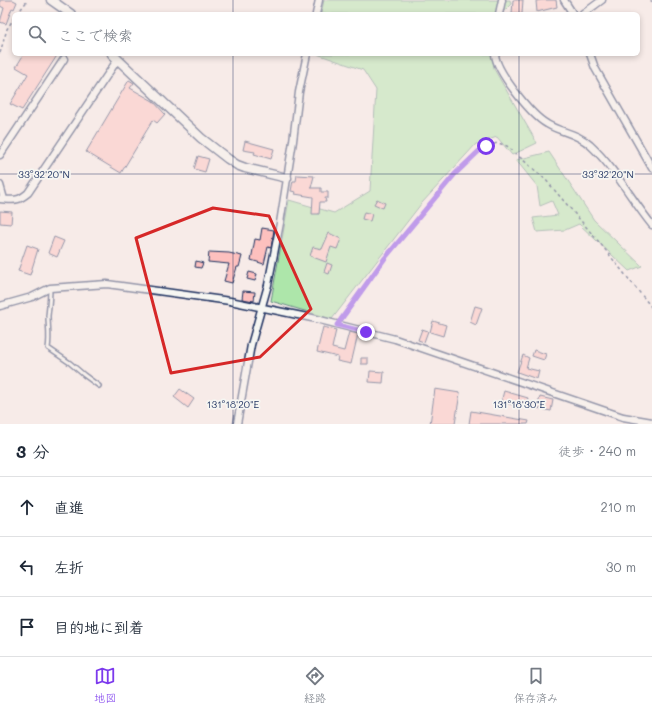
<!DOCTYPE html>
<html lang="ja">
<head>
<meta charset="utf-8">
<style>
  :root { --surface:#fff; --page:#f2f2f3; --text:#1f2937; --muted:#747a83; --line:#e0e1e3; --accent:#7c3aed }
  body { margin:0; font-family:Mali,"Klee One",sans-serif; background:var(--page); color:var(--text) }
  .stop { position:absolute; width:12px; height:12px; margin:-9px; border:3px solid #7c3aed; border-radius:50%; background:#fff }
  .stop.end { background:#7c3aed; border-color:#fff; box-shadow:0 1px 4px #0008 }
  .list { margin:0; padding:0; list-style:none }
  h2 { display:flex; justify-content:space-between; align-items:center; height:52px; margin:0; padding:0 16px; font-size:17px }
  h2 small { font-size:13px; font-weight:400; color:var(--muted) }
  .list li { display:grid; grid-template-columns:26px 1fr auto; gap:12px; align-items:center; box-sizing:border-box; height:60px; padding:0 16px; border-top:1px solid var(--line) }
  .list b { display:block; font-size:15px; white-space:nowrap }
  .list em { font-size:13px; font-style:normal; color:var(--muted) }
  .icon { flex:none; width:22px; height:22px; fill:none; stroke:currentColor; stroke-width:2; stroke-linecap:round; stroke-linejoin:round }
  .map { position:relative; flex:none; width:652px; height:424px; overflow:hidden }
  .search { position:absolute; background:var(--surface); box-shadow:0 2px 6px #0003; left:12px; right:12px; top:12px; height:44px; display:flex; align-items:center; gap:10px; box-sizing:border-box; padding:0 14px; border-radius:6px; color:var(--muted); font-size:15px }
  .sheet { height:232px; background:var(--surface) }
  nav { display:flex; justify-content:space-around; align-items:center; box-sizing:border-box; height:56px; border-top:1px solid var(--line); background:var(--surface); font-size:11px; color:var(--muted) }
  nav a { display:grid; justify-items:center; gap:2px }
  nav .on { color:var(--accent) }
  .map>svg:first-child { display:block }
</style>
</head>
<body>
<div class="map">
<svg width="652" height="424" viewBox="0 0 652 424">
  <rect width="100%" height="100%" fill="#f7ebe8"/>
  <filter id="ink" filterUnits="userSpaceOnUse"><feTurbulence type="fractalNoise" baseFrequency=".025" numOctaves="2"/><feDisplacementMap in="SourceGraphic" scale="8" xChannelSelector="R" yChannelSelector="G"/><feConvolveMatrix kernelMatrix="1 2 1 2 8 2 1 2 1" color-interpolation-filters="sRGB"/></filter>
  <g filter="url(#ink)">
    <path fill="#ade6aa" stroke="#648a84" d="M324,0H510L511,4L501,14H321Z
      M317,54H492L494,69L537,143L512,155L497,137L476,144L421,204L332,319L271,301L289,200L334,213L370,191L376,90L363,70Z
      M549,152L594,220L642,266L629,271L579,224L565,230L537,232L533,218L558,215L552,201L540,206L537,186L516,160Z"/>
    <path fill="#fdc0be" stroke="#1b2f5e" d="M0,0H13L17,2L14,9L12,8L6,24L0,22L4,8L0,6Z
      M513,0H523L522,14H512Z
      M542,0H556L557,7L537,12L536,1Z
      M24,54H58L22,110L10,104L28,74L16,67Z
      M129,80L134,83L130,88L153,101L165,114L157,123L153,120L121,173L86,152Z
      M245,141L274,149L271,159L254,154L255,152L243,150Z
      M198,156L209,159L205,172L194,169Z
      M297,175L314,176L311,188H321V192H328V198H325L326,202H320L319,214H312L313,197L295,194L296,192L291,191L293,181H296Z
      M377,199L385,203L383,208L374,204Z
      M0,211L12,212L11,224L0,223Z
      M364,212L372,214L370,221L362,219Z
      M262,228L274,230L271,248L268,247L264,264L251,260L255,239L260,240Z
      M329,233L341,239L337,249L331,247L326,262L310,256L313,247L322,249Z
      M54,237L64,241L57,257L48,253Z
      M27,245L38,249L30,275L18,271Z
      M209,252L229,253L242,256L239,267H237L232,283L224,281L229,264L208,262Z
      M196,261L203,263L201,268L195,267Z
      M327,263L332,265L329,274L324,272Z
      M249,272L257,274L255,281L247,279Z
      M243,291L255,292L254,301L242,299Z
      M475,306L482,308L476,325L470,322Z
      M433,321L446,325L443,336L430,332Z
      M323,327L336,330L332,348L344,351L349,332L358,334L351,364L337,361L338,357L317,352Z
      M422,329L428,331L424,342L418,340Z
      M534,350L546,354L544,360L532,356Z
      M523,355L529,358L526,368L539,371L537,379L517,372Z
      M361,358H368V364H361Z
      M370,371L384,372L383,383L369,382Z
      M180,389L194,399L188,408L174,397Z
      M435,389L460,393L455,424H430Z
      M504,391L528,398L526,405L515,402V405L501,402Z
      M540,397L553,400L551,411L537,408Z
      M471,411L529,421L528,424H469Z"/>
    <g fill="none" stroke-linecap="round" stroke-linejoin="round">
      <defs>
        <path id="service" d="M50,288C50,297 49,307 48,316C48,327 50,337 48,348L70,363L84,375L99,386"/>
        <path id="minor" d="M564,0L573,14
          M316,14L319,0
          M499,14L502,0
          M583,14L602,0
          M495,54C496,71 531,115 547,124C562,133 575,132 590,145C615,168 631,199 652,225
          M590,54L595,68L652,168
          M0,155L64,59
          M0,185L4,199
          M0,199C14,200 17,202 28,193L118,59
          M0,306L32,297L50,288L107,284L230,301L312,318L395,339L623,417L652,422
          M237,424L251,345L268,285L280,223L293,141L299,92L307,54"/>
        <path id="tertiary" d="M51,0L71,14
          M112,54L201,138L228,159L237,165L245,168L287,178"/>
      </defs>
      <use href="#service" stroke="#1b2f5e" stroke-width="6"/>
      <use href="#minor" stroke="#1b2f5e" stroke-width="9"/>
      <use href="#tertiary" stroke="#1b2f5e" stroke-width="11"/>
      <path stroke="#1b2f5e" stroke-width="1.5" stroke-dasharray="3 3" stroke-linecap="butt" d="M651,0L652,3
        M17,14L28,0
        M0,53L7,29L14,18
        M342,319L385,258L455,174L479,151L486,146L498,143L507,146L545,179L599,242L652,308"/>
      <use href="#service" stroke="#f6f6f2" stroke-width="3"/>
      <use href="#minor" stroke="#f6f6f2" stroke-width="6"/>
      <use href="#tertiary" stroke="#f6f6f2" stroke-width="8"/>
    </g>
  </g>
  <g fill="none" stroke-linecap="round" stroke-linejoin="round" filter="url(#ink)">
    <path stroke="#7c3aed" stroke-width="5" d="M366,332L337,325L385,258L455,174L479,151L486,146"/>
  </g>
  <path d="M0 0H652V424H0ZM213,208L269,216L311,309L260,357L171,373L136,238Z" fill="#f7ebe8" fill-opacity=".55" fill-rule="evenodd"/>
  <path fill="none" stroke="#d62828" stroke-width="3" stroke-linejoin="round" d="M213,208L269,216L311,309L260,357L171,373L136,238Z"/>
  <path fill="none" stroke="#1b2f5e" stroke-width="1" stroke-opacity="0.45" d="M233,0V14M519,0V14M233,54V424M519,54V424M0,174H652"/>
  <g font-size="10" text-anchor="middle" fill="#1b2f5e" stroke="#f6f6f2" stroke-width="3.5" stroke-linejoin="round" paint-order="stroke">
    <text x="44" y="178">33°32'20"N</text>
    <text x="608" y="178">33°32'20"N</text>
    <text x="233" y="408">131°18'20"E</text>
    <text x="519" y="408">131°18'30"E</text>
  </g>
</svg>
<div class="stop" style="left:486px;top:146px"></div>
<div class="stop end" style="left:366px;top:332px"></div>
<div class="search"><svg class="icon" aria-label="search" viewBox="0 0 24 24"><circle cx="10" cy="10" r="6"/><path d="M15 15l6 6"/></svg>ここで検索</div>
</div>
<section class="sheet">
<h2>3 分<small>徒歩 · 240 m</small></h2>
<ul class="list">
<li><svg class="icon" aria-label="ahead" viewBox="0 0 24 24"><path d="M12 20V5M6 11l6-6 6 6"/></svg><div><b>直進</b></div><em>210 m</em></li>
<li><svg class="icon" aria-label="left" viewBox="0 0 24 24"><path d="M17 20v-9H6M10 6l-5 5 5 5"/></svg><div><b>左折</b></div><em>30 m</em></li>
<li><svg class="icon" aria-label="arrive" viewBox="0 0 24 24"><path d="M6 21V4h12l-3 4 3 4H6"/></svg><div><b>目的地に到着</b></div></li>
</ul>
</section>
<nav>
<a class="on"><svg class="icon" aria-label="map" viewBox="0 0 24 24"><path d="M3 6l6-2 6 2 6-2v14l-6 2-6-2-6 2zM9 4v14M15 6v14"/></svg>地図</a>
<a><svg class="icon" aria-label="directions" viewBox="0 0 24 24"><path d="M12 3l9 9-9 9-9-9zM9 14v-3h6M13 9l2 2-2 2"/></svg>経路</a>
<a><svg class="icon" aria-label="saved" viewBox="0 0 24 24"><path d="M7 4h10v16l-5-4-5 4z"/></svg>保存済み</a>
</nav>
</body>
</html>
